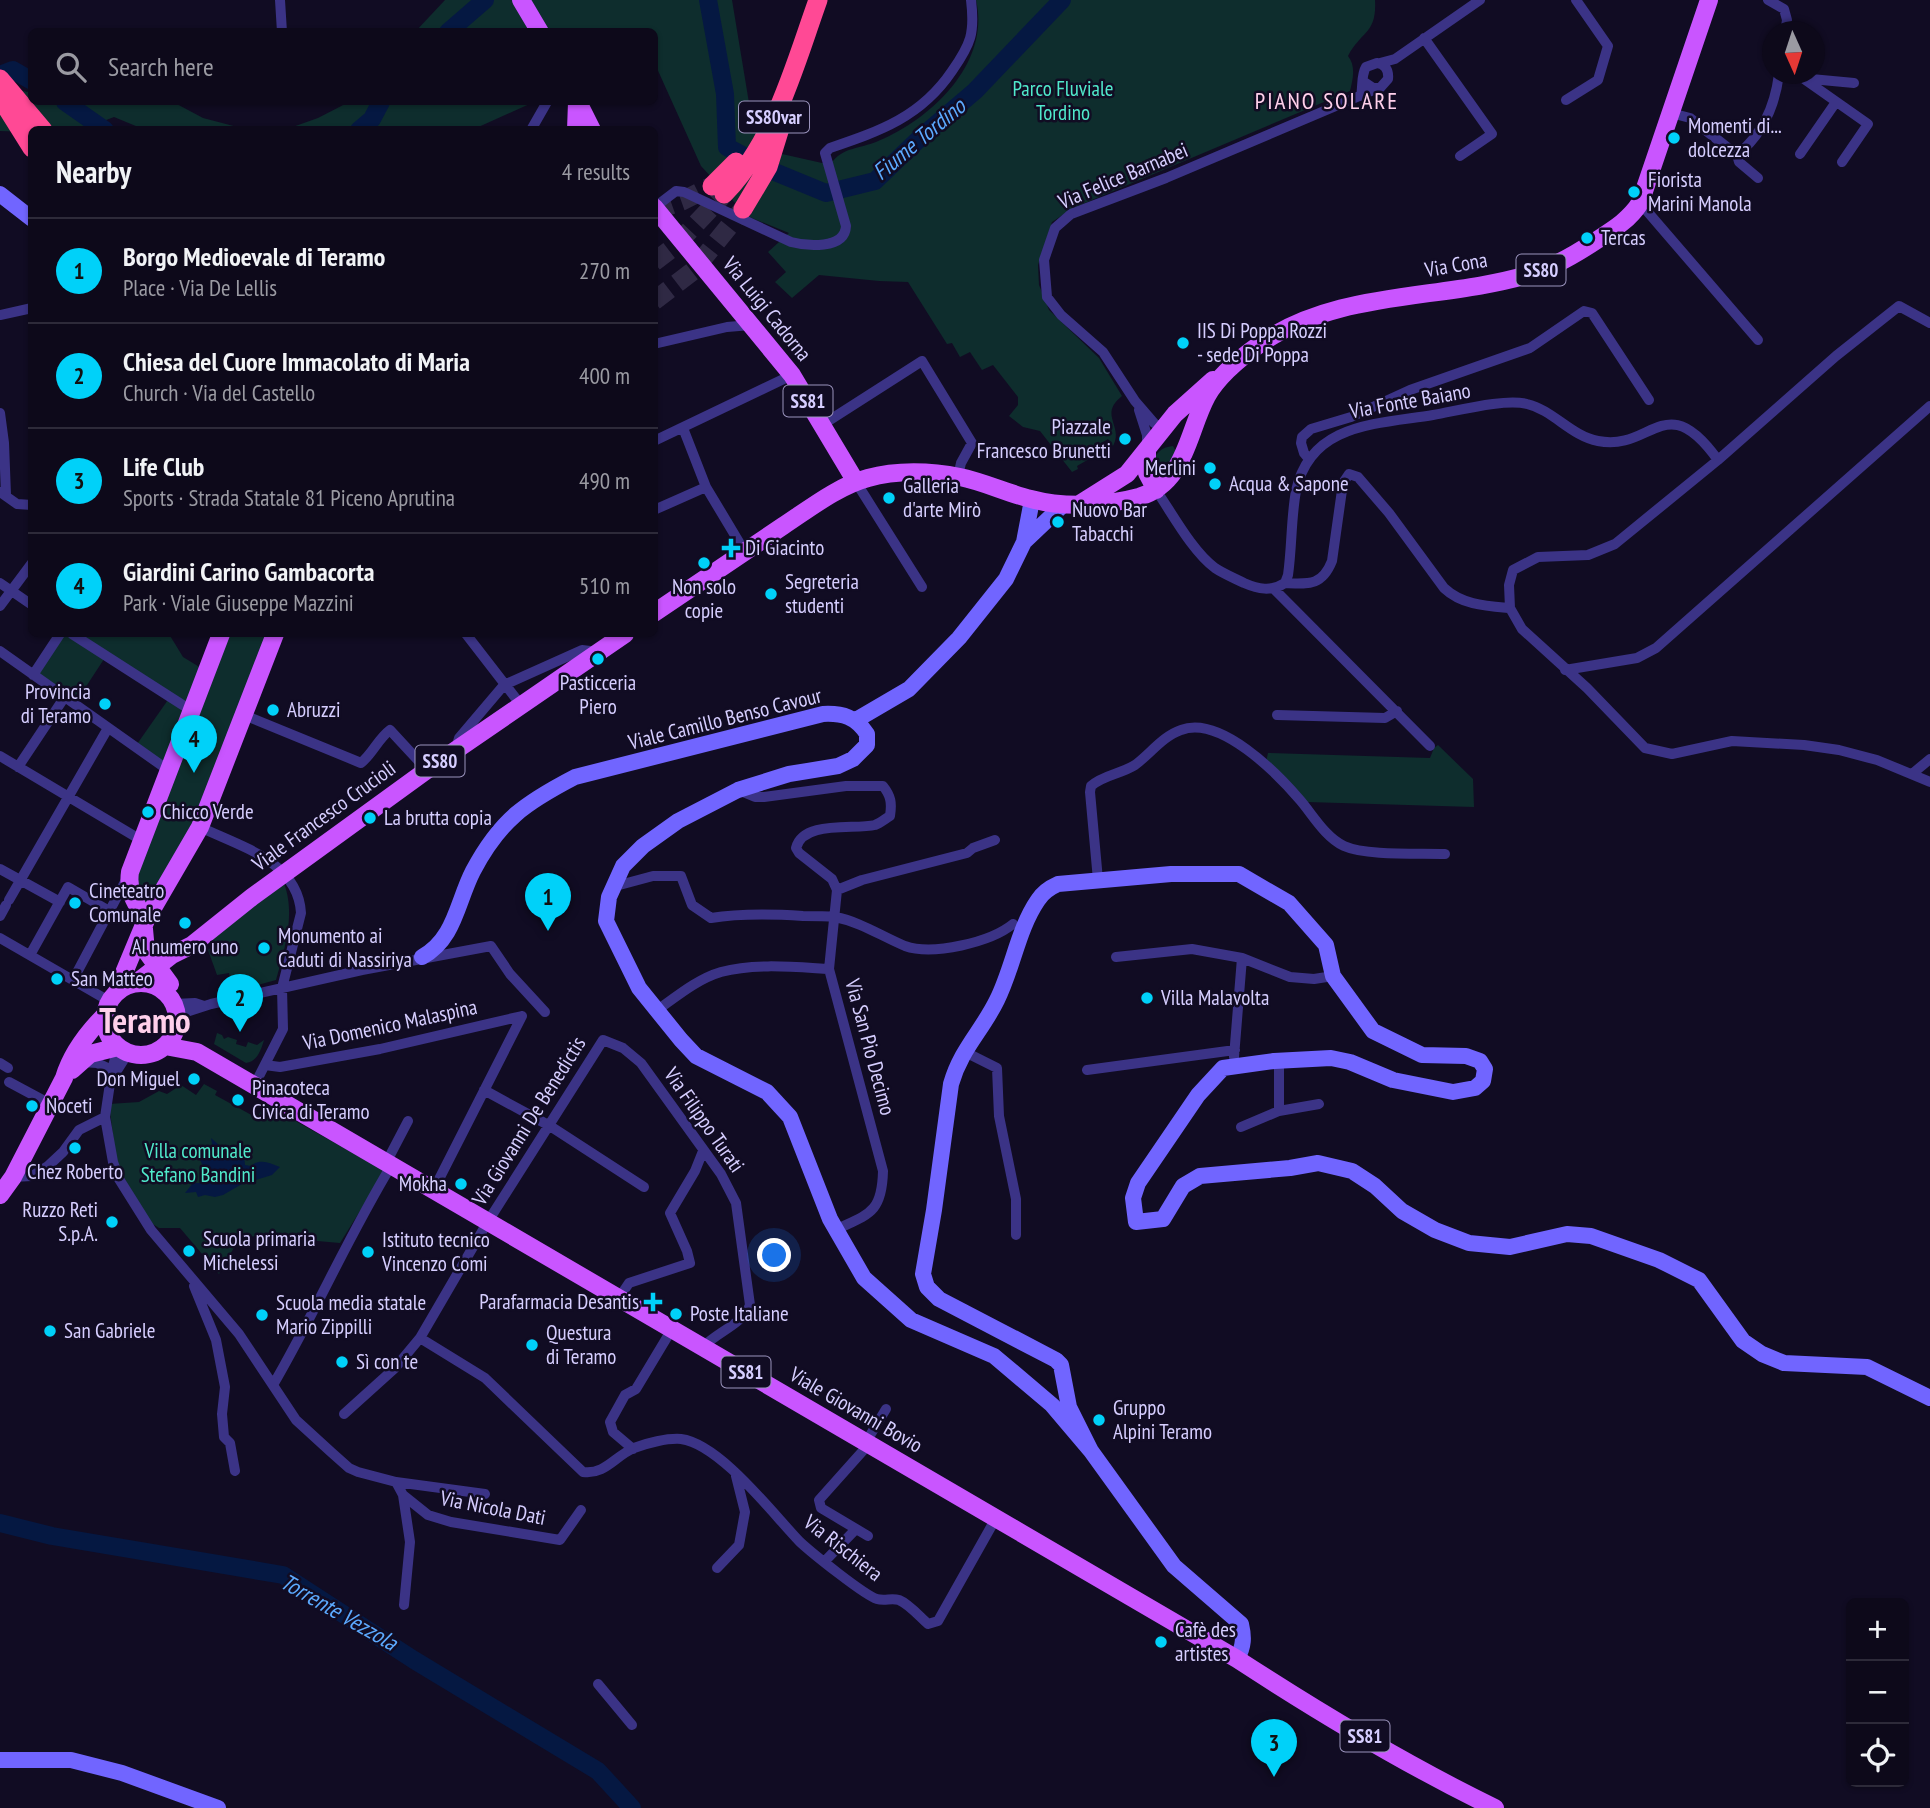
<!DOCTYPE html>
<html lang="en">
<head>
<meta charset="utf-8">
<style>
  :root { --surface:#0d091a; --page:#161223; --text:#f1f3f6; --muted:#9a9aa2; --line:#2d2a39; --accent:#00d1f9 }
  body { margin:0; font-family:"PT Sans Narrow",sans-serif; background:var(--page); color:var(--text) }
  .controls { position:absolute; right:21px; bottom:21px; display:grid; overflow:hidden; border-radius:10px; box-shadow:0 2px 5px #0004 }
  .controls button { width:63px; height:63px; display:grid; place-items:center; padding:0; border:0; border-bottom:2px solid var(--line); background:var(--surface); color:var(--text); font:35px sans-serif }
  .compass { position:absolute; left:1762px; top:21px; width:63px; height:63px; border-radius:50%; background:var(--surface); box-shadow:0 2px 5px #0004; rotate:177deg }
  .you { position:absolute; left:775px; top:1256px; width:24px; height:24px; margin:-18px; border:5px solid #fff; border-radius:50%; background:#1a73e8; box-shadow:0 0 0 10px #1a73e833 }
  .badge { display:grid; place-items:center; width:46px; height:46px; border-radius:50%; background:var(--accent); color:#111; font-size:23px; font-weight:700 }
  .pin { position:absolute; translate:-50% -58px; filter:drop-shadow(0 2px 4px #0008) }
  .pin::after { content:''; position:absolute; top:37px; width:24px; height:21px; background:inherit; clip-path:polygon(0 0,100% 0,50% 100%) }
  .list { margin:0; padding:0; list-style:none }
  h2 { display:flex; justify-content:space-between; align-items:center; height:91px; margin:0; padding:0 28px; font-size:30px }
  h2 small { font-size:23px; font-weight:400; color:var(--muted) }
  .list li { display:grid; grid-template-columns:46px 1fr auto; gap:21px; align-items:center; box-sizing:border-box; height:105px; padding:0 28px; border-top:2px solid var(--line) }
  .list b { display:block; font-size:26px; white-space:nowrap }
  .list p { margin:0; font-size:23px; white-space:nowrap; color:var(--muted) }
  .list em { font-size:23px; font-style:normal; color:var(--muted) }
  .icon { flex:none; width:38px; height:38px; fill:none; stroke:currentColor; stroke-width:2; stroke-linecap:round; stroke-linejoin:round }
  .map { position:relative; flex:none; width:1930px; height:1808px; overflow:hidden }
  .search { position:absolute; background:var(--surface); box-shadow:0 2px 5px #0004; left:28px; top:28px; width:630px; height:77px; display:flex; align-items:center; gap:18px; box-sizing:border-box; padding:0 24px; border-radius:10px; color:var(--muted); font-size:26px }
  .panel { position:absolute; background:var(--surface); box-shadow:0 2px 5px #0004; left:28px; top:126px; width:630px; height:511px; border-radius:10px }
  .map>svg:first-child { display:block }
</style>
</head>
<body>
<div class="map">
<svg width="1930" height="1808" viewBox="0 0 1930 1808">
  <rect width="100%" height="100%" fill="#110c23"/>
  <path fill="#0e2d2d" d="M445,0H732L752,121L782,154L822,163L833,161C843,148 861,148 876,142C931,120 991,63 976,0H1375C1377,34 1361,31 1348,56C1356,66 1353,79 1350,91L1073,208L1052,222L1038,265L1039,285L1049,310L1099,358L1122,396C1098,415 1124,426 1113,446L1108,439L1092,449L1096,455L1077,466L1078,469L1072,472L1040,431L1023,427L1009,416L1018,405V397L993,365L982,370L970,352L960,357L952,343L947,344L908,282L879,281L819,275L792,298L775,282L786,272L768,252L789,233L747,216L701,166L655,64L654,32H415Z
    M0,84L27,92L31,89L32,102H173L203,118L245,129H143L114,117L83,129L32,130L31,132L0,131Z
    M349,102H534L474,129H287L318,118Z
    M1173,446L1177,453L1160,478L1152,466C1154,454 1161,447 1173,446Z
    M60,634H169L183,657L206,671L221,634H275L216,783L150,902H141L132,896L168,770L135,747L170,697L106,656L74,705L33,675Z
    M1438,745L1473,779L1474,807L1307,802L1266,762L1268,753L1430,758L1434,748Z
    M282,879C297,910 285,948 276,980L232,992L229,973L217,975L208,950L214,944L211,938Z
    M217,1033L222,1035L224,1039L228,1037L237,1040L236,1044L246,1047L248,1042L257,1045L264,1040C261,1050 257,1062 246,1063L214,1044Z
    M204,1084L217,1091L215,1095L257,1118L265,1104L385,1171L340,1243L261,1236L240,1237L219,1274L180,1228H159L151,1223L123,1176L116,1158L109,1104L139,1102L159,1091L167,1094L181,1085L196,1095Z"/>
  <path fill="#051842" d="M211,1138L220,1146L222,1155H244L245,1165L251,1166C260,1158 270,1163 280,1167L272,1175L242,1184L223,1195L215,1197L205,1195L198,1197L196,1192L185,1193L193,1183H205L213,1178L214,1173L204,1169L199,1157L202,1155L203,1150H209L212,1144Z"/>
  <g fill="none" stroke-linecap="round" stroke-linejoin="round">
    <path stroke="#051842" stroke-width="18" d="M708,0L725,94L727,147L770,170L826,193L875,181L920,138L975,91L1062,0
      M448,32L485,0
      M0,75L13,70L32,81
      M65,102L105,130
      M359,130L372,119L381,102
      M0,1523L52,1536L283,1575L414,1660L598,1771L632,1808"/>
    <path stroke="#2f2944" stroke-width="19" stroke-dasharray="19 10" stroke-linecap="butt" d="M654,211L682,201L712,186
      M654,262L675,246L724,194
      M654,301L693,271L743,209"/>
    <path stroke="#3b3386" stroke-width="10" d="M280,0L282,32
      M1768,0L1784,9L1787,20L1785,32
      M1424,38L1492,134L1460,156
      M1380,63L1395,59L1480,0
      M1779,76L1854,83
      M1804,79L1868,124L1842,162
      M1361,96C1363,86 1361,75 1366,67L1377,63C1385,64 1389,70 1388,79L1380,88H1373L1364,82
      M1566,100L1598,80L1608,46L1576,0
      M1671,113L1690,118L1737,155C1763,134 1775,106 1779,74
      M531,130L547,102
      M1800,154L1836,102
      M1737,155L1739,162L1758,178
      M1640,203L1758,340
      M655,207L676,191L684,192L791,242C806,246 845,250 846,226L825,153L830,148C880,131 921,117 952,71C971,44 975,33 971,0
      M0,315L32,308
      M654,344L727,327L751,325
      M1139,410L1147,435V448
      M0,413L4,443L6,495
      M822,425L922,361L972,443L961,463L958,476
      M683,428L706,487L745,552
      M1164,430L1154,423L1135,401L1103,352L1061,315L1047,297L1044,260L1055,228L1071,214L1166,178L1376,89
      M654,441L792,375
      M1309,459L1304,453L1301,443L1302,437L1311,429L1351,417L1410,390L1530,348L1584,311L1592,313L1649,400
      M1718,460L1836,356L1899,306L1930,323
      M856,482L922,587
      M1156,490C1172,513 1192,551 1215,568C1224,574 1234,578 1244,583C1258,589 1271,592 1285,583L1288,575C1292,547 1291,518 1296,491C1310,423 1377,424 1433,415C1457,411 1505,398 1527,404C1553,410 1571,436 1598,441C1652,452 1665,386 1718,460L1615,544L1588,555L1538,557L1513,570L1509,585L1510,608L1522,629L1587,688L1645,748L1672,754L1732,741L1804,745L1839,750L1877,760L1930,782
      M0,492L17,504L32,505
      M654,510L706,487
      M0,583L32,605
      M1285,583C1309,584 1322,586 1332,561L1343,483L1349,474L1358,477L1389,513L1444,588C1462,605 1486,606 1510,608
      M1274,589L1430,746
      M0,606L32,563
      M72,634L192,711
      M466,634L521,705
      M0,651L168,770
      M1565,670L1637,658L1656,648L1930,406
      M33,675L60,634
      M244,715L361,763C373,753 378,739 390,730L427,770
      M1277,715L1385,718L1397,711
      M456,749L459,738L504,685L582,650L598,652
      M0,756L141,840
      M18,767L64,698
      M1912,774L1930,759
      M738,790L755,797H764L846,786H883C891,796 892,803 890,816C885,819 880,823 875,825C854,830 803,820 796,848L799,853L832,879L837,890
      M200,827C239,846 298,861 301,913L282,988L283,1029L254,1086
      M0,869L60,902
      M1098,880L1090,792L1091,786C1103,775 1121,774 1135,765C1150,754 1163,736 1181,730C1220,715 1277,773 1300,800C1313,815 1325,837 1344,846C1366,856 1419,853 1445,854
      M612,887L653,876H681L692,905L711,918C742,913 772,914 803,916C813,916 825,916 835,917C861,922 881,936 905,946C933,956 991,942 1013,924
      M9,900L108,728
      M0,916L6,905
      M0,938L109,1001
      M30,955L68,887L111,912L146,920
      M1116,957L1192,949L1242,958L1290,977L1314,979L1333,976
      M73,980L127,878
      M174,1004L195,1003L204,1006
      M656,1011C676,997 697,979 721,972C755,963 794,967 829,969
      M177,1015L211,1004L362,970L491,946L510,974L545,1012
      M118,1047L112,1070L105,1117L113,1162L119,1179L151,1230L239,1334L296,1420L331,1452L349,1468L358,1472L396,1482L485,1494
      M963,1051L997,1068L999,1116L1016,1199V1235
      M1234,1057L1242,958
      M82,1062L97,1063L112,1070
      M0,1063L8,1068
      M265,1065L280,1067L380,1049L522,1016
      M1087,1070L1235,1050
      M116,1072L128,1053
      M9,1082L50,1104
      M484,1090L550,1126L644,1187
      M1279,1111V1061
      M1241,1127L1279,1111L1319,1104
      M386,1163L408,1121
      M13,1177L32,1176L48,1166L63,1152L79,1130L105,1117
      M433,1191L522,1016
      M835,1230C869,1214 882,1213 883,1171L829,969L837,890L862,880L967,853L973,848L995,840
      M194,1286L216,1340L225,1387L222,1414L224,1437L230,1443L235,1471
      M619,1298L629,1283L690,1263L687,1251L670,1213L695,1171L703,1151
      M420,1338L485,1378L583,1472C605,1475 615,1456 634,1448C647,1443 667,1438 681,1439C720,1444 773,1514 800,1542C812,1553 864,1595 877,1599C884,1601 892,1598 899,1600C909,1604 920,1617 928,1624L938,1621L996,1518
      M273,1385C315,1313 348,1237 391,1166
      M344,1414L395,1368L420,1338L487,1223L603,1040L623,1048L641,1063L721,1174L736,1203L750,1305C743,1324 717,1332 703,1347
      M866,1442L886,1409
      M633,1449L613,1432L610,1422L625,1395L636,1389L672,1329
      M396,1482L403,1495L428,1515L451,1522L560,1540L581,1510
      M403,1495L410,1542L404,1605
      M868,1536L821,1508L819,1500L869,1444
      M824,1562L856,1529
      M717,1568L739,1545L745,1512L736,1476
      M598,1684L632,1725"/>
    <path stroke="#7165ff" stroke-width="16" d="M0,194L32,219
      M1024,542L1032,500
      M856,720L909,689L959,638L1006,579L1024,542L1063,505
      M422,957C455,939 457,902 473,871C500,820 525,803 575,777L823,714C843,713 856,717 867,734V745L853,759L838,766L789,774L738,790L678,821L643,846L623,866L609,897L606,921L639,988L681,1040L696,1056L767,1092L790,1117L830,1219L864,1278L911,1320L994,1356L1052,1405L1091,1451L1174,1566L1241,1624C1244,1637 1244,1646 1237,1659
      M1091,1451L1069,1407L1061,1365L1056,1360L939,1299L927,1287L923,1274L934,1210L951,1084C961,1049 982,1031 997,1000C1013,968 1018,929 1038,900C1043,892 1049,888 1058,884L1171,874H1239L1289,903L1326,945L1333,976L1373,1031L1422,1055L1466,1056L1480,1061L1485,1069L1483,1081L1475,1088L1453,1092L1393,1080L1350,1062L1331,1058L1274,1061L1223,1068L1198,1095L1138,1183L1133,1198L1136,1222L1163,1219L1183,1186L1200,1176L1290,1168L1318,1163L1352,1171L1375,1186L1402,1211L1435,1230L1469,1243L1510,1247L1567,1234L1591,1236L1659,1260L1699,1280L1743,1341L1762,1354L1784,1363L1867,1367L1930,1398
      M0,1760H71L122,1773L218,1808"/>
    <path stroke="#c955ff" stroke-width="18" d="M521,0L540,32
      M578,102L592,130
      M576,130L577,102
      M654,207L792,375L856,482
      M1147,450V473L1156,490
      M1081,503L1127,474L1175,414L1213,380
      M654,613C697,584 740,555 783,526C809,509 838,486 868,478C896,470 931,471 960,477C984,482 1007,493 1031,499C1064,508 1106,506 1139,497C1186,483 1187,433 1207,396C1219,375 1240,358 1260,344C1339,289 1441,301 1531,274C1554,267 1576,254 1597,240C1614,229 1629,220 1640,203L1709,0
      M146,920C136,904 127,892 130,872L221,634
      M144,929L146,951L170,984
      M105 1019a36 36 0 1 1 72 0a36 36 0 1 1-72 0Z
      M136,983L172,955L192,945L252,897L427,770L625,634
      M121,989V980L146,920L200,827L275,634
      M165,1046L197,1052L1237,1659C1320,1713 1406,1765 1495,1808
      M72,1070L90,1054L118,1047
      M0,1195L13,1177L64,1078C71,1055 88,1032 105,1015"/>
    <path stroke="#ff4995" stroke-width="19" d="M0,79L43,130
      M0,97L32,148
      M712,186L736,162
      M724,194C775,141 794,67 818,0
      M743,209L768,167L781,125"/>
  </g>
  <g fill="#00d1f9" stroke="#110c23" stroke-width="2.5">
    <circle cx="1674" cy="138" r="7"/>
    <circle cx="1634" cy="192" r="7"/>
    <circle cx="1587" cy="238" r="7"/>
    <circle cx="1183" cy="343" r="7"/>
    <circle cx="1125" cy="439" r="7"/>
    <circle cx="1210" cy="468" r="7"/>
    <circle cx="1215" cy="484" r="7"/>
    <circle cx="889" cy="498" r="7"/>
    <circle cx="1058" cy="522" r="7"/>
    <path d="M727.5 537.5h7v7h7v7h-7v7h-7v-7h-7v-7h7z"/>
    <circle cx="704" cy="563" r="7"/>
    <circle cx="771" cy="594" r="7"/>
    <circle cx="598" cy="659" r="7"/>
    <circle cx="105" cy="704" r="7"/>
    <circle cx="273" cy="710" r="7"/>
    <circle cx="148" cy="812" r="7"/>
    <circle cx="370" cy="818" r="7"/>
    <circle cx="75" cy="903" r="7"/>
    <circle cx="185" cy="923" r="7"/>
    <circle cx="264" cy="948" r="7"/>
    <circle cx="57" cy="979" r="7"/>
    <circle cx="1147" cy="998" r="7"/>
    <circle cx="194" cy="1079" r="7"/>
    <circle cx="238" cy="1100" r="7"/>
    <circle cx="32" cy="1106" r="7"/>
    <circle cx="75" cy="1148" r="7"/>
    <circle cx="461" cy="1184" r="7"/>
    <circle cx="112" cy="1222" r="7"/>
    <circle cx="189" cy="1251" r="7"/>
    <circle cx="368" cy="1252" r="7"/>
    <path d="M649.5 1291.5h7v7h7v7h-7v7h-7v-7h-7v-7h7z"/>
    <circle cx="676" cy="1314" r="7"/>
    <circle cx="262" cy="1315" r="7"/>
    <circle cx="50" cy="1331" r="7"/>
    <circle cx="532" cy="1345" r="7"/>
    <circle cx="342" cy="1362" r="7"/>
    <circle cx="1099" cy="1420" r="7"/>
    <circle cx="1161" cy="1642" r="7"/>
  </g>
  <g text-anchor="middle" stroke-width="5" stroke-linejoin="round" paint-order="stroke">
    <g fill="#110c23" stroke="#9b94bd" stroke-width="2">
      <rect x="739" y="101.5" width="70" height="31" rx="5"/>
      <rect x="1516.5" y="254.5" width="49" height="31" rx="5"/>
      <rect x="783.5" y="385.5" width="49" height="31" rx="5"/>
      <rect x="415.5" y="745.5" width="49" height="31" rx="5"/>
      <rect x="721.5" y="1356.5" width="49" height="31" rx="5"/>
      <rect x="1340.5" y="1720.5" width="49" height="31" rx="5"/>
    </g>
    <g font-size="19" font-weight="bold" fill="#d6ceff">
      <text x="774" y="124">SS80var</text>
      <text x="1541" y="277">SS80</text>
      <text x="808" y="408">SS81</text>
      <text x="440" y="768">SS80</text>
      <text x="746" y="1379">SS81</text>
      <text x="1365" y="1743">SS81</text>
    </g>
    <g font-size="21" fill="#50e9cb" stroke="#110c23">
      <text x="1063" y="96">Parco Fluviale<tspan x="1063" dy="24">Tordino</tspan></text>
      <text x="198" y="1158">Villa comunale<tspan x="198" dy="24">Stefano Bandini</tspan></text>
    </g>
    <g font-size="21" fill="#d6ceff" stroke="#110c23" text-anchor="start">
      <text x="1688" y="133">Momenti di...<tspan x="1688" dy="24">dolcezza</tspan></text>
      <text x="1648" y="187">Fiorista<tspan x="1648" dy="24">Marini Manola</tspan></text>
      <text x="1601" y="245">Tercas</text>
      <text x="1197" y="338">IIS Di Poppa Rozzi<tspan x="1197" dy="24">- sede Di Poppa</tspan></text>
      <text x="1111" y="434" text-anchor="end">Piazzale<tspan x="1111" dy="24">Francesco Brunetti</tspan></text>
      <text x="1196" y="475" text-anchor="end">Merlini</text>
      <text x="1229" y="491">Acqua &amp; Sapone</text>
      <text x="903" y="493">Galleria<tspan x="903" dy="24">d'arte Mirò</tspan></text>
      <text x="1072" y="517">Nuovo Bar<tspan x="1072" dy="24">Tabacchi</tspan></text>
      <text x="745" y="555">Di Giacinto</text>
      <text x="785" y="589">Segreteria<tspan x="785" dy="24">studenti</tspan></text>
      <text x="704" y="594" text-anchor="middle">Non solo<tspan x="704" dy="24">copie</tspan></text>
      <text x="598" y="690" text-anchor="middle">Pasticceria<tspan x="598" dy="24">Piero</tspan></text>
      <text x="91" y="699" text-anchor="end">Provincia<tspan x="91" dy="24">di Teramo</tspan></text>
      <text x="287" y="717">Abruzzi</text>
      <text x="162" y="819">Chicco Verde</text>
      <text x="384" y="825">La brutta copia</text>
      <text x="89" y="898">Cineteatro<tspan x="89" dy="24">Comunale</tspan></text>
      <text x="278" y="943">Monumento ai<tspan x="278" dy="24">Caduti di Nassiriya</tspan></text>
      <text x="185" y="954" text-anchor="middle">Al numero uno</text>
      <text x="71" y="986">San Matteo</text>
      <text x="1161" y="1005">Villa Malavolta</text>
      <text x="180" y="1086" text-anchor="end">Don Miguel</text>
      <text x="252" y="1095">Pinacoteca<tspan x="252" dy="24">Civica di Teramo</tspan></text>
      <text x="46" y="1113">Noceti</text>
      <text x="75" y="1179" text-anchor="middle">Chez Roberto</text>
      <text x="447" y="1191" text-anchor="end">Mokha</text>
      <text x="98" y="1217" text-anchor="end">Ruzzo Reti<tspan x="98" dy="24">S.p.A.</tspan></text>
      <text x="203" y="1246">Scuola primaria<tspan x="203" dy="24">Michelessi</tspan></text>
      <text x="382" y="1247">Istituto tecnico<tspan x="382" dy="24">Vincenzo Comi</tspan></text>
      <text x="639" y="1309" text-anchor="end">Parafarmacia Desantis</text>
      <text x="276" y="1310">Scuola media statale<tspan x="276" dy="24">Mario Zippilli</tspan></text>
      <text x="690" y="1321">Poste Italiane</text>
      <text x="64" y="1338">San Gabriele</text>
      <text x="546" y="1340">Questura<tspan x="546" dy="24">di Teramo</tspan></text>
      <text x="356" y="1369">Sì con te</text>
      <text x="1113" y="1415">Gruppo<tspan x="1113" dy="24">Alpini Teramo</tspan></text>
      <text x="1175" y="1637">Cafè des<tspan x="1175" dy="24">artistes</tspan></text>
    </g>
    <g font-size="21" fill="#d6ceff" stroke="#110c23">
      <text transform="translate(1123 176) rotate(-23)" y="7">Via Felice Barnabei</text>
      <text transform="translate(1456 265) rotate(-10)" y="7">Via Cona</text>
      <text transform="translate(767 309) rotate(51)" y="7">Via Luigi Cadorna</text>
      <text transform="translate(1410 401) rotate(-10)" y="7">Via Fonte Baiano</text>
      <text transform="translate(725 719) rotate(-14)" y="7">Viale Camillo Benso Cavour</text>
      <text transform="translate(324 816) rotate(-36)" y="7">Viale Francesco Crucioli</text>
      <text transform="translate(390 1025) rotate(-12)" y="7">Via Domenico Malaspina</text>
      <text transform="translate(870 1047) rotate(75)" y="7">Via San Pio Decimo</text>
      <text transform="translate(704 1120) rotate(55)" y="7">Via Filippo Turati</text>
      <text transform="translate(529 1121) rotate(-58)" y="7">Via Giovanni De Benedictis</text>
      <text transform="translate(856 1410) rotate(30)" y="7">Viale Giovanni Bovio</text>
      <text transform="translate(493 1508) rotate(11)" y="7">Via Nicola Dati</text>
      <text transform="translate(843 1548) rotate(38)" y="7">Via Rischiera</text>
    </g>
    <g font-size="23" letter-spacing="2" fill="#ffd0eb" stroke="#110c23">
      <text x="1327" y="109">PIANO SOLARE</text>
    </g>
    <g font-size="23" font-style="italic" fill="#5caaff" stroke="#110c23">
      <text transform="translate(919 139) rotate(-40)" y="8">Fiume Tordino</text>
      <text transform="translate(339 1612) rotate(30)" y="8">Torrente Vezzola</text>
    </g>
    <g font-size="35" font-weight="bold" fill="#ffd0eb" stroke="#110c23">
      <text x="145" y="1033">Teramo</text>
    </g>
  </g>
</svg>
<div class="controls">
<button>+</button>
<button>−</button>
<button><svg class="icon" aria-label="locate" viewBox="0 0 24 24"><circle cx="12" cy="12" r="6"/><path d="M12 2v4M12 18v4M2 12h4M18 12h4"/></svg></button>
</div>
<svg class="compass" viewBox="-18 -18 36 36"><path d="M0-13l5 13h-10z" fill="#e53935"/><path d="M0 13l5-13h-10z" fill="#9a9aa2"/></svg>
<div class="you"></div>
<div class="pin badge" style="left:548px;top:931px">1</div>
<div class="pin badge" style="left:240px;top:1032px">2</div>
<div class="pin badge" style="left:1274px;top:1777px">3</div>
<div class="pin badge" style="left:194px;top:773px">4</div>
<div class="search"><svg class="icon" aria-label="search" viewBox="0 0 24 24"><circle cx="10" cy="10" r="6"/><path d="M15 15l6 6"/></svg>Search here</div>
<section class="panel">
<h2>Nearby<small>4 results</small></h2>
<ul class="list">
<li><span class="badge">1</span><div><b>Borgo Medioevale di Teramo</b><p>Place · Via De Lellis</p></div><em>270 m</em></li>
<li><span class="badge">2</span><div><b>Chiesa del Cuore Immacolato di Maria</b><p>Church · Via del Castello</p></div><em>400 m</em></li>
<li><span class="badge">3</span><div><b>Life Club</b><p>Sports · Strada Statale 81 Piceno Aprutina</p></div><em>490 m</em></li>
<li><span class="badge">4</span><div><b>Giardini Carino Gambacorta</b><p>Park · Viale Giuseppe Mazzini</p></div><em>510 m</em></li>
</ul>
</section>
</div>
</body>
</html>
